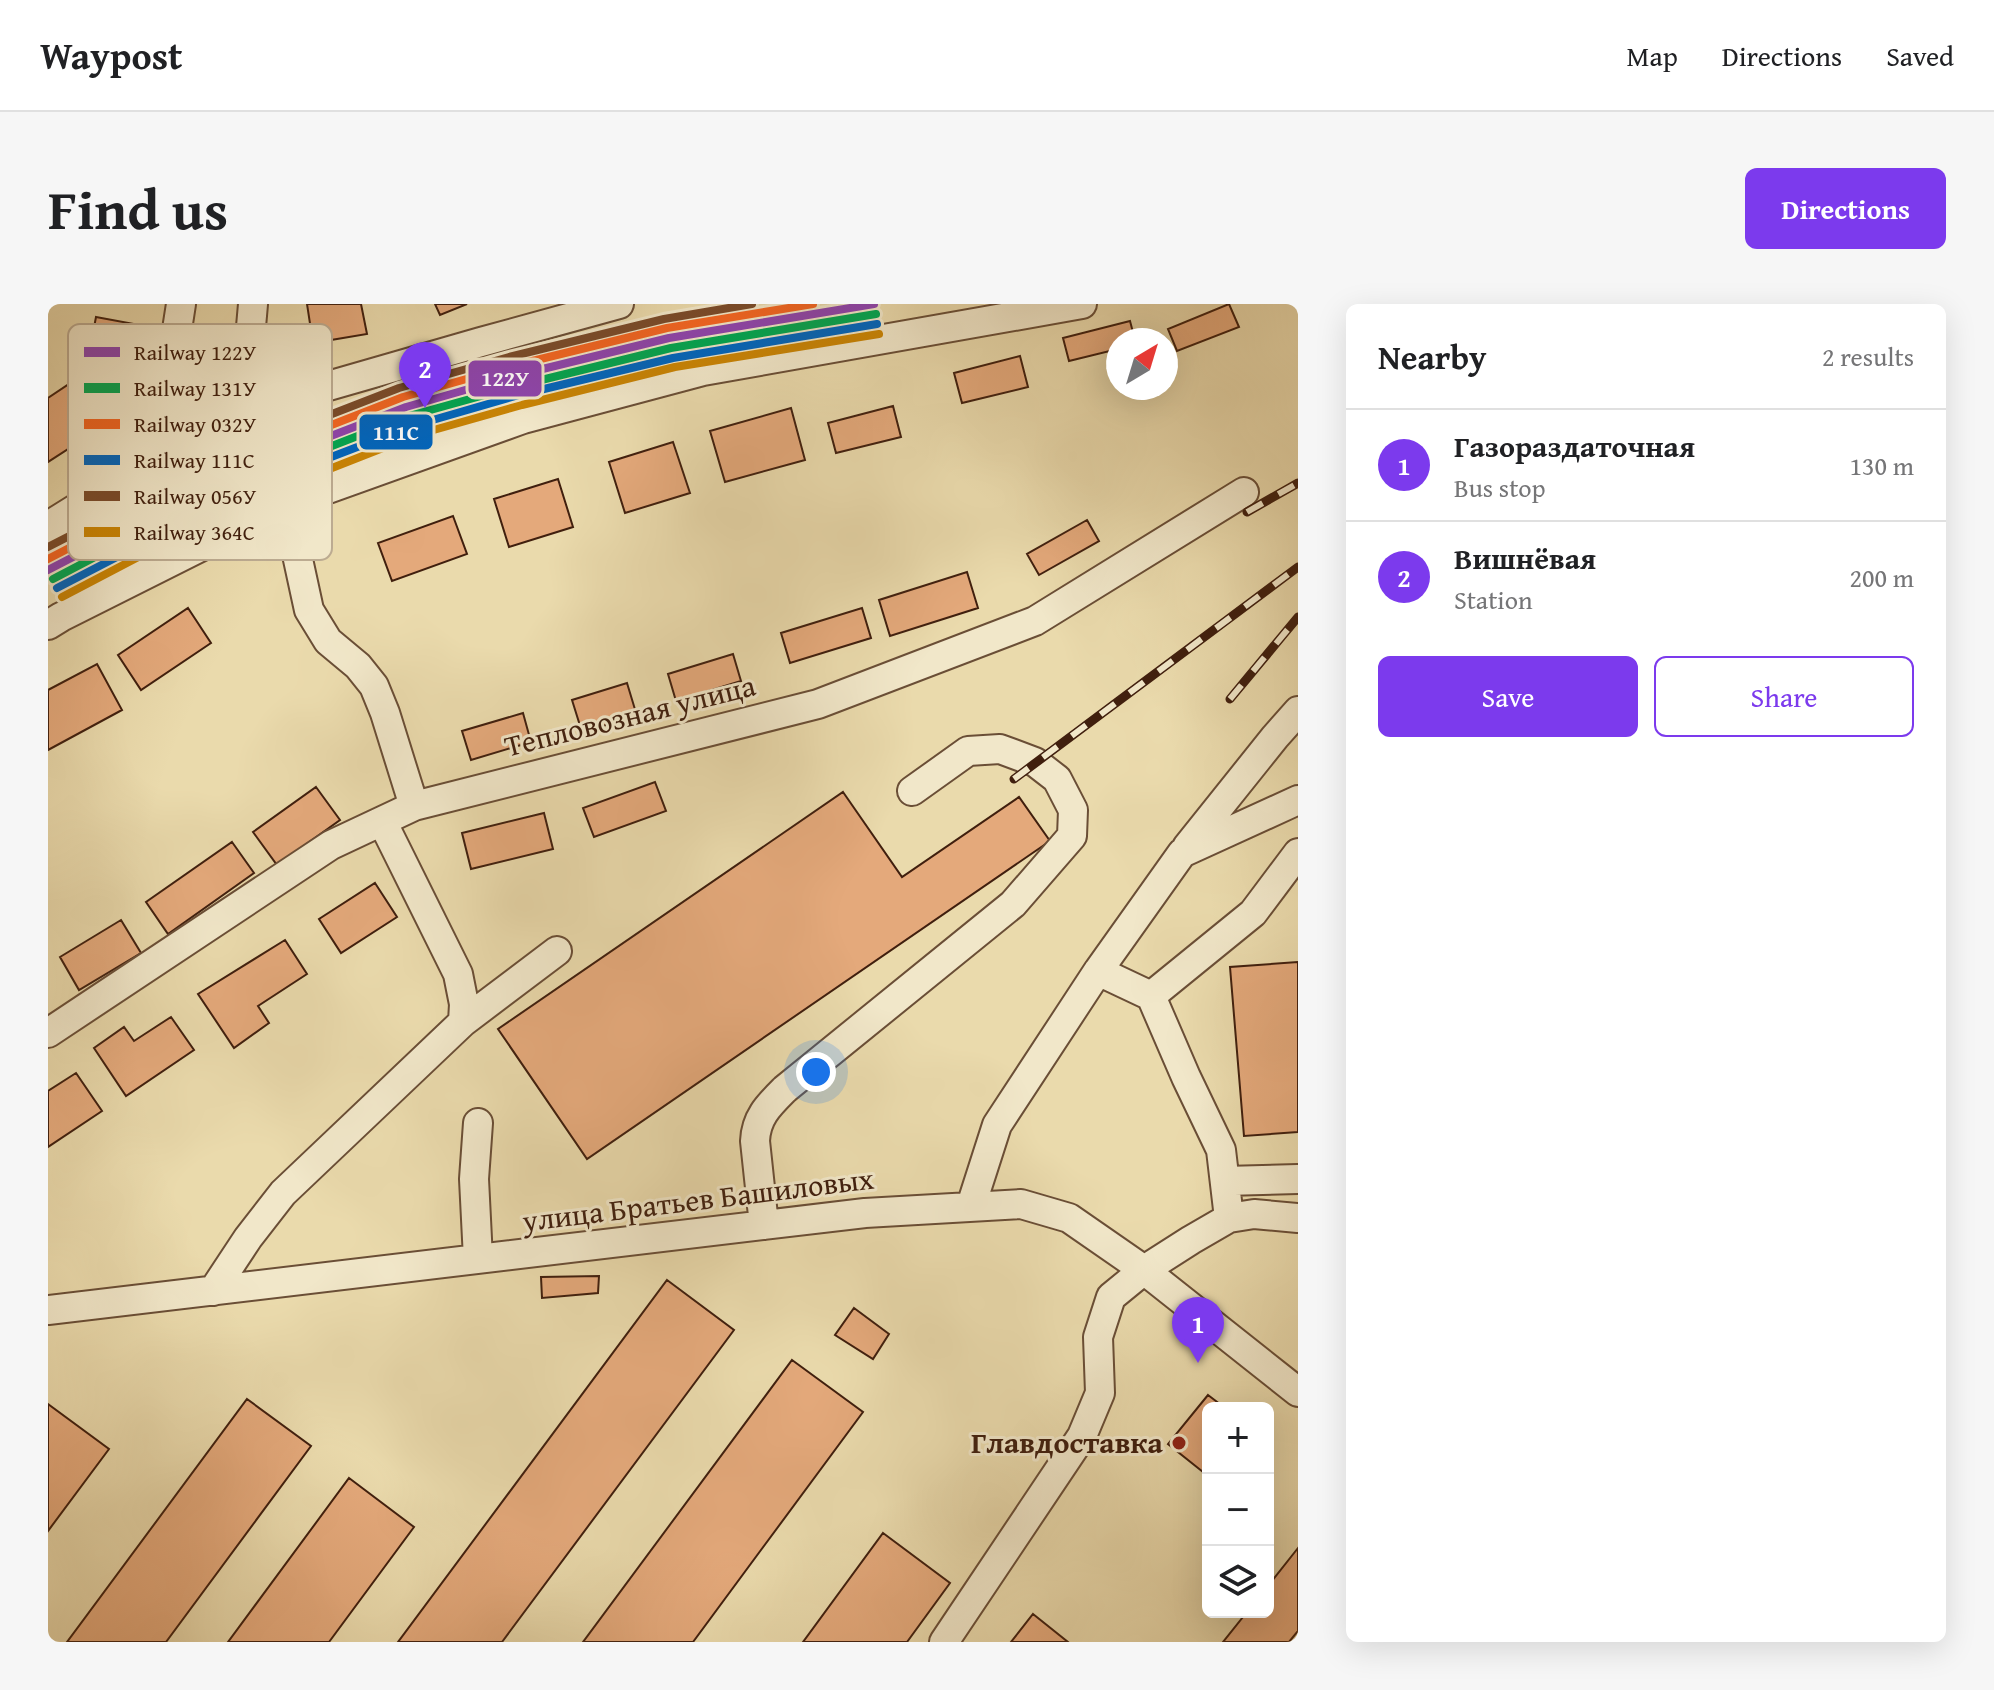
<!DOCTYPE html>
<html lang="en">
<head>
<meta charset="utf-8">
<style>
  :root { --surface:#fff; --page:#f6f6f6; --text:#202124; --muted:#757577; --line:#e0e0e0; --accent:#7c3aed }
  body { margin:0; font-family:"Gentium Book Plus",serif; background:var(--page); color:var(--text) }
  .controls { position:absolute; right:24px; bottom:24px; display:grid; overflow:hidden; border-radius:12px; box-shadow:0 8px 32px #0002 }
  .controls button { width:72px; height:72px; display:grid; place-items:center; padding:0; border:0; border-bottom:2px solid var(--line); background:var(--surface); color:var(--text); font:40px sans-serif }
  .compass { position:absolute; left:1058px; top:24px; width:72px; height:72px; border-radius:50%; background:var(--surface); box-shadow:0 8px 32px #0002; rotate:38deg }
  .you { position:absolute; left:768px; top:768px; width:28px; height:28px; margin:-20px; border:6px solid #fff; border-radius:50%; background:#1a73e8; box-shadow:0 0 0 12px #1a73e833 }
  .badge { display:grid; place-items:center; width:52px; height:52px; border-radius:50%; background:var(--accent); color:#fff; font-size:26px; font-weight:700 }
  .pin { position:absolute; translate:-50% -66px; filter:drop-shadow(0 2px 4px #0008) }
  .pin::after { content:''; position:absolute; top:42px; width:28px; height:24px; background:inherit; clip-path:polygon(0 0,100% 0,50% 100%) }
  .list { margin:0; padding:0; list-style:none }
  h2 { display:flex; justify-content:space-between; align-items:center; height:104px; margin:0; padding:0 32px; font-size:34px }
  h2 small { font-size:26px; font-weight:400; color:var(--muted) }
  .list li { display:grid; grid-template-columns:52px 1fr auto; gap:24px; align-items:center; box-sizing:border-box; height:112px; padding:0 32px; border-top:2px solid var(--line) }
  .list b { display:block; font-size:30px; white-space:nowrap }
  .list p { margin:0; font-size:26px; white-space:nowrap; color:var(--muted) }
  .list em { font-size:26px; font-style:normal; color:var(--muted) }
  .actions { display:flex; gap:16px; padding:24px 32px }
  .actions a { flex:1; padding:18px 0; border:2px solid var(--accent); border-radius:12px; text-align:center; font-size:28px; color:var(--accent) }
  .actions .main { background:var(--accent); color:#fff }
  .icon { flex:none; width:44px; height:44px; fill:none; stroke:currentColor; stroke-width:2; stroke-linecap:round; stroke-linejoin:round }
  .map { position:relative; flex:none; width:1250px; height:1338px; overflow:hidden; border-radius:12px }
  header { display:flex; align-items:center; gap:48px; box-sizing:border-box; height:112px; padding:0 40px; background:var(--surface); border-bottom:2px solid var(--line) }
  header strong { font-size:38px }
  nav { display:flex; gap:44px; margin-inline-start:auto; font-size:28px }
  .intro { display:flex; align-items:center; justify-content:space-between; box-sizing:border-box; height:192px; padding:0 48px }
  h1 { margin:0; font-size:56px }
  .button { padding:20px 36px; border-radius:12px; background:var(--accent); color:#fff; font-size:28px; font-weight:700 }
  main { display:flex; gap:48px; padding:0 48px }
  aside { flex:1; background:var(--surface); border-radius:12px; box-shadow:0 8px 32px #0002 }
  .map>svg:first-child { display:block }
</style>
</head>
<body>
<header>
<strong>Waypost</strong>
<nav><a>Map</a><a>Directions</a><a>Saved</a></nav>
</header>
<div class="intro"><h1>Find us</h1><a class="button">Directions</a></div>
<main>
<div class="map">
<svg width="1250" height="1338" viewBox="0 0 1250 1338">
  <rect width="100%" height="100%" fill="#eadaac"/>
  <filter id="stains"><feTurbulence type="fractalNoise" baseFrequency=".0025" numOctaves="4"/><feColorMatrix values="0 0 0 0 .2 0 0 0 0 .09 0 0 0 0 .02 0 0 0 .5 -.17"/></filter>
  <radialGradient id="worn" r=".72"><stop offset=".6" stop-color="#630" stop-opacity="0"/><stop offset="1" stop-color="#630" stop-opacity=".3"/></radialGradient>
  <path fill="#e4a97b" stroke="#401f0e" stroke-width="2" d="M259,0H313L319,30L265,39Z
    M387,0H419L392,11Z
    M1181,0L1191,23L1129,47L1120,25Z
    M48,13L86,20L77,67L39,60Z
    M1082,17L1087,36H1070V45L1021,57L1015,34Z
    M972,52L980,83L914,99L906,69Z
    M21,80L51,125L0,158V94Z
    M845,102L853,133L788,149L780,119Z
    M743,104L757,156L677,178L662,127Z
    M625,138L642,189L577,209L561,158Z
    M510,175L525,223L461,243L446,195Z
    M405,212L419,250L344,277L330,239Z
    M1039,216L1051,237L991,271L979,250Z
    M919,268L930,304L842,332L831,296Z
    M140,304L163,339L93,386L70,351Z
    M814,304L823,334L742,359L733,329Z
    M685,350L693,377L628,397L620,370Z
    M49,360L74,406L0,446V386Z
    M579,379L589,412L534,428L524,396Z
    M475,409L483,438L423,456L414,427Z
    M607,478L618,507L546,533L535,504Z
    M268,483L292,516L229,561L205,528Z
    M795,488L854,573L971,493L1002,537L539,855L450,725Z
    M496,509L505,545L423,565L414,529Z
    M184,538L206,569L120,630L98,598Z
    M327,579L349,613L293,649L271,615Z
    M73,616L93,649L31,686L12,653Z
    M237,636L259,670L210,702L221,719L186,744L150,690Z
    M1250,658V828L1196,832L1182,663Z
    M123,713L146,746L78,792L46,744L76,723L86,737Z
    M28,769L54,807L0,843V787Z
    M551,972L550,989L494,994L493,973Z
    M619,976L686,1026L454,1338H350Z
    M806,1004L841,1030L825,1055L787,1031Z
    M744,1056L815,1108L645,1338H535Z
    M1160,1091L1177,1104H1160V1172L1120,1140Z
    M199,1095L263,1142L118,1338H19Z
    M0,1100L61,1145L0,1227Z
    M301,1174L366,1223L281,1338H180Z
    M835,1229L902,1279L859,1338H755Z
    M1250,1244V1327L1241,1338H1175L1199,1308H1220V1282Z
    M985,1310L1020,1338H963Z"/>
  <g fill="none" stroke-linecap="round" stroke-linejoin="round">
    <defs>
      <path id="minor" d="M195,114L205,0
        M109,154L133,0
        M238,200L261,306L280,337L310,362L326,382L337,409L366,502
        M0,222L109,154L235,95L433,38L571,0
        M0,321L13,313L238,200L475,115L655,67L1034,0
        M334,517L410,670L416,700L415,718
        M1139,543L1227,433L1250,407
        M1050,667L1103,692L1138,773L1173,846L1181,914
        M1103,692L1205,609L1250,549
        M0,729L283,541L366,502L770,400L987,317L1196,188
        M1177,877L1250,875
        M923,902L949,821L1050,667L1134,549L1250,496
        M716,921L707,837C708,813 721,801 737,785L965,600L1024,532L1025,506L1009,475L987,458L952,445L920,447L864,487
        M430,955L426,875L430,819
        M165,987L200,934L235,889L415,718L509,647
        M0,1006L817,909L973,900L1021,914L1096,966L1250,1088
        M896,1338L1034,1132L1052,1089L1050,1033L1063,993L1096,966L1143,936L1181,914L1206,910L1250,914"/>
    </defs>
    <use href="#minor" stroke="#6a4e36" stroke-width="32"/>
    <path stroke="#401f0e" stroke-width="5" stroke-dasharray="2 4" stroke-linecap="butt" d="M228,124L244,147L254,167
      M248,156L265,151"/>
    <use href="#minor" stroke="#f1e7c9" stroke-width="28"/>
    <defs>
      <path id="rail" d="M1199,208L1250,179
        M1182,395L1250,313
        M966,475L1250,263"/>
    </defs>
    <use href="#rail" stroke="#401f0e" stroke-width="9"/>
    <use href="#rail" stroke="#f1e7c9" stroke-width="6" stroke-dasharray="18" stroke-linecap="butt"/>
    <defs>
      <path id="rail-1" d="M0,266L85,222L244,147L358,103L466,72L621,34L826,0"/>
      <path id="rail-2" d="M5,275L89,231L248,156L361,112L469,82L623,44L828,10"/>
      <path id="rail-3" d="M0,255L81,213L240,138L355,93L464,62L619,24L765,0"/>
      <path id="rail-4" d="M9,284L94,240L252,165L364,122L471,91L625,54L829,20"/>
      <path id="rail-5" d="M0,243L76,204L235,129L351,84L461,53L616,15L704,0"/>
      <path id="rail-6" d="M14,293L98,249L256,175L368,131L474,101L627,63L831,30"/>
    </defs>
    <use href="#rail-1" stroke="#f1e7c9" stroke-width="14"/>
    <use href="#rail-2" stroke="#f1e7c9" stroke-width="14"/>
    <use href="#rail-3" stroke="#f1e7c9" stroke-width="14"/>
    <use href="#rail-4" stroke="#f1e7c9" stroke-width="14"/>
    <use href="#rail-5" stroke="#f1e7c9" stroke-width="14"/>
    <use href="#rail-6" stroke="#f1e7c9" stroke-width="14"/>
    <use href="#rail-1" stroke="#8e44ad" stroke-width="8"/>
    <use href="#rail-2" stroke="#00a651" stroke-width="8"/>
    <use href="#rail-3" stroke="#f26522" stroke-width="8"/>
    <use href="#rail-4" stroke="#0065bd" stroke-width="8"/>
    <use href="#rail-5" stroke="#7a4b2a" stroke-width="8"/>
    <use href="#rail-6" stroke="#c98404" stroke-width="8"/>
  </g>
  <circle fill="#8f2418" stroke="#f1e7c9" stroke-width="3" cx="1131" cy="1139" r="8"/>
  <g text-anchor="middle" stroke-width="6" stroke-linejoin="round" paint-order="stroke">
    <g font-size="30" fill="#401f0e" stroke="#f1e7c9">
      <text transform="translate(582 412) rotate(-14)" y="10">Тепловозная улица</text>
      <text transform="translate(650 896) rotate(-7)" y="10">улица Братьев Башиловых</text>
    </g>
    <g font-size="30" font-weight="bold" fill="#401f0e" stroke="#f1e7c9" text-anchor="end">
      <text x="1115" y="1149">Главдоставка</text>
    </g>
  </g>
  <rect x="20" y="20" width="264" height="236" rx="12" fill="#f1e7c9" stroke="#bcab91" stroke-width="2"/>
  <rect x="36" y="43" width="36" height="10" fill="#8e44ad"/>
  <rect x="36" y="79" width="36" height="10" fill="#00a651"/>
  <rect x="36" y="115" width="36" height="10" fill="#f26522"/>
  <rect x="36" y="151" width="36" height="10" fill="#0065bd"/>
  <rect x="36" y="187" width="36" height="10" fill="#7a4b2a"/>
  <rect x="36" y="223" width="36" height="10" fill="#c98404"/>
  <g font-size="22" fill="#401f0e">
    <text x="86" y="56">Railway 122У</text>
    <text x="86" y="92">Railway 131У</text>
    <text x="86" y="128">Railway 032У</text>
    <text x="86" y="164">Railway 111С</text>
    <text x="86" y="200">Railway 056У</text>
    <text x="86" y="236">Railway 364С</text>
  </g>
  <g stroke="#f1e7c9" stroke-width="3">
    <rect x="419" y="55" width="76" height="39" rx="8" fill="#8e44ad"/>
    <rect x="310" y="109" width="76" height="38" rx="8" fill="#0065bd"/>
  </g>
  <g font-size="22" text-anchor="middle" font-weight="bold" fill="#fff">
    <text x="457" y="82">122У</text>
    <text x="348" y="136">111С</text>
  </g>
  <rect width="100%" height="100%" filter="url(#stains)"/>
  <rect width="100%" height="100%" fill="url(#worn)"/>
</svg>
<div class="controls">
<button>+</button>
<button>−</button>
<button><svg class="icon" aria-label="layers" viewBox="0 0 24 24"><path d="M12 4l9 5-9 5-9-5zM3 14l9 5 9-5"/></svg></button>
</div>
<svg class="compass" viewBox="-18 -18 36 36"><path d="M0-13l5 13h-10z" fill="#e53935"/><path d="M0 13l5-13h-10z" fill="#757577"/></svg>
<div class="you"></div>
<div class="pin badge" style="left:1150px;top:1059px">1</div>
<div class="pin badge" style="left:377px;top:104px">2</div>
</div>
<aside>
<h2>Nearby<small>2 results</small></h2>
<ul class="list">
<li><span class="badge">1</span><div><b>Газораздаточная</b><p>Bus stop</p></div><em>130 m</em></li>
<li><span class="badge">2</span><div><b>Вишнёвая</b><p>Station</p></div><em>200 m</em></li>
</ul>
<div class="actions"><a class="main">Save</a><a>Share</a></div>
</aside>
</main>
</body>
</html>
